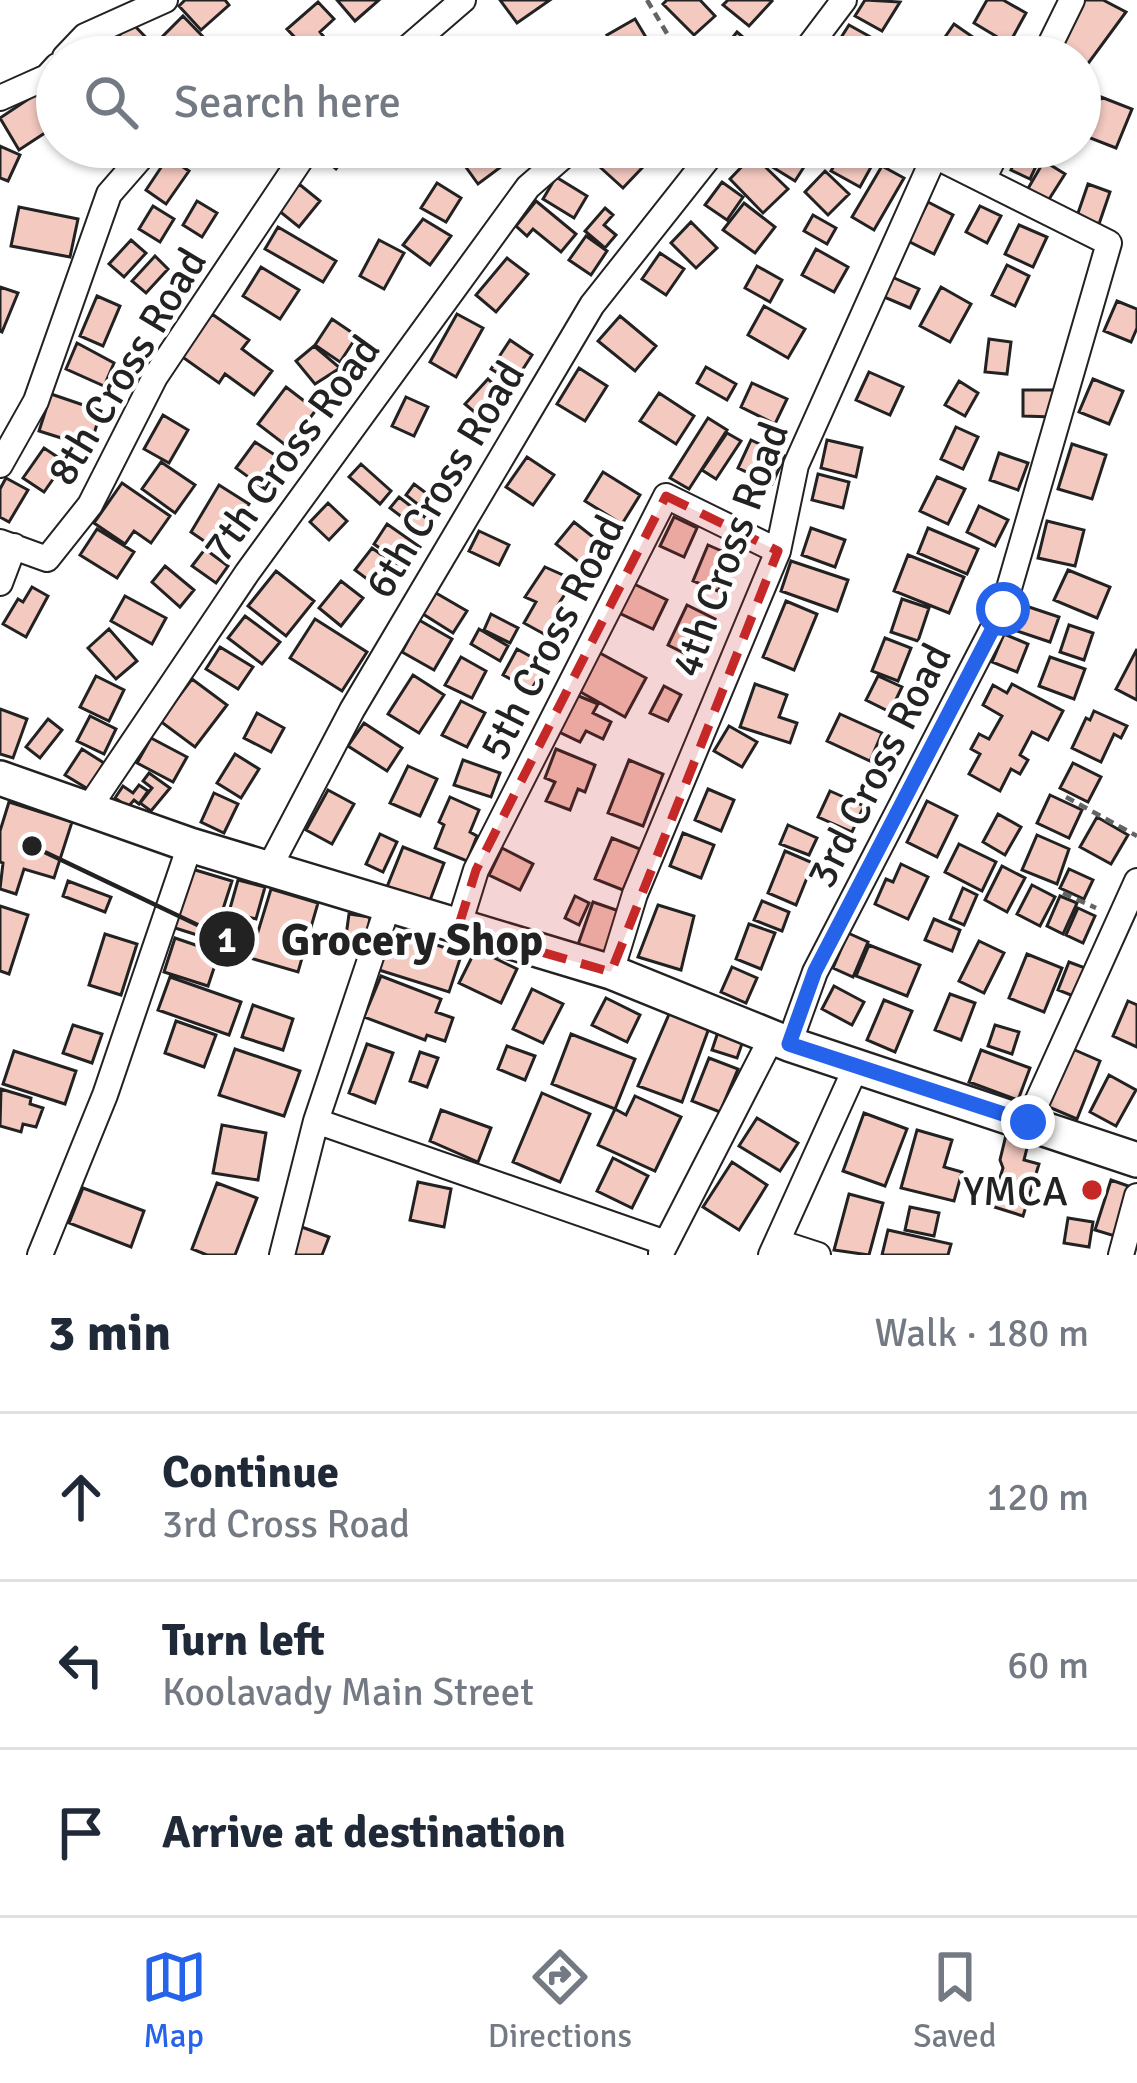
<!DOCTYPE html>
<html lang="en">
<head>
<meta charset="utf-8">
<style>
  :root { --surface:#fff; --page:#f6f6f7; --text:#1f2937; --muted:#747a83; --line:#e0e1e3; --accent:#2563eb }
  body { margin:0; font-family:Signika,sans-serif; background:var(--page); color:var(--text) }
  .stop { position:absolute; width:36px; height:36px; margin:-27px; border:9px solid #2563eb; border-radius:50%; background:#fff }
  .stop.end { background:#2563eb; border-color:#fff; box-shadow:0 3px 12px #0008 }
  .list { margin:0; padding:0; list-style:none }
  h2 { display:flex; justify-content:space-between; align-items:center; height:156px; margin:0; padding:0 48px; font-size:51px }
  h2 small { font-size:39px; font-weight:400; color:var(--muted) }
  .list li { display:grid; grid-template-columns:78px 1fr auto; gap:36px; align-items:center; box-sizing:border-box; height:168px; padding:0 48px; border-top:3px solid var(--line) }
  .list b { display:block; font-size:45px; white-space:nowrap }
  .list p { margin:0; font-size:39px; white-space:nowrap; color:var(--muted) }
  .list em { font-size:39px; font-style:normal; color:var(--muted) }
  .icon { flex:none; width:66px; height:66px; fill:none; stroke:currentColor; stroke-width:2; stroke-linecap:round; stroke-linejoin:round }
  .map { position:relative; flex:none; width:1137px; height:1255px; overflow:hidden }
  .search { position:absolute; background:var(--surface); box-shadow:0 3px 9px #0004; left:36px; right:36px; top:36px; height:132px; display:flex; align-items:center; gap:30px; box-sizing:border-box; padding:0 42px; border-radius:66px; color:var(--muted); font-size:45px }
  .sheet { height:660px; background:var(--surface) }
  nav { display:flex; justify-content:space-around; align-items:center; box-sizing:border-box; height:168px; border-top:3px solid var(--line); background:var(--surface); font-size:33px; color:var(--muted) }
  nav a { display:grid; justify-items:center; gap:6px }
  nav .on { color:var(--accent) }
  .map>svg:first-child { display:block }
</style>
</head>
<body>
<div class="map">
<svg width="1137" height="1255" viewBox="0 0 1137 1255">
  <rect width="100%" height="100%" fill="#fff"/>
  <path fill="#f3c9c0" stroke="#222" stroke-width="3" d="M185,0H225L229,5L201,30L179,6Z
    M337,0H379L355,21Z
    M500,0H550L517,23Z
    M667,0H700L715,16L694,35L663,4Z
    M728,0H771L772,1L749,26L723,5Z
    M865,0L900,2L882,31L855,16Z
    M987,0H1003L1026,13L1009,44L974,23Z
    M1076,0H1103L1126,12L1087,65L1071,50L1048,57Z
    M318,2L334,19L320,32L331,46L320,55L309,42L304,47L287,29Z
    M183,16L209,43L194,57H180L161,38Z
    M635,19L653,49L639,57H621L607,35Z
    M132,23L157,49L148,57H115L106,48Z
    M954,24L993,51L988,57H940L934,53Z
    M849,25L876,40L866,57H853L835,47Z
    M737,32L759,51L754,57H717Z
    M36,94L57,125L19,150L0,118Z
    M1101,97L1132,109L1116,148L1085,136Z
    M0,146L20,155L8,181L0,178Z
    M324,147H354L336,169L318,154Z
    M485,147H505L513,158L478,184L463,163Z
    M620,147L660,149L623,188L601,168Z
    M776,147H790L809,159L795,181L766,163Z
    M845,147H856L876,158L860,187L831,171Z
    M1021,147H1045L1030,179L1011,170Z
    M753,155L788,189L763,213L730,179Z
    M168,157L189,171L166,204L146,190Z
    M1044,161L1065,174L1046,204L1026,192Z
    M882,166L904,178L874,230L852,217Z
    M825,171L849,194L828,215L805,192Z
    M556,177L587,196L574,218L543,199Z
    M722,182L743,197L727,220L705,205Z
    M437,183L461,198L446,222L421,208Z
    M299,184L320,201L299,227L278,210Z
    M1088,184L1110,192L1099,224L1077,216Z
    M197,201L217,213L202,237L183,225Z
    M536,201L576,234L561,252L533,229L527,236L516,226Z
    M928,202L953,215L934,254L908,241Z
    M744,203L775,227L755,253L723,230Z
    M153,206L174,219L160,242L139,229Z
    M980,206L1001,216L987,243L966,232Z
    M19,207L78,219L70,257L11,246Z
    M605,208L613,215L604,225L616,235L605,248L585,231Z
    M813,215L836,228L827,244L804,231Z
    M423,219L451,236L430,265L403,245Z
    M691,222L717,248L696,268L671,243Z
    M1019,225L1047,237L1033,267L1005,254Z
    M278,227L336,261L323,282L265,249Z
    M586,236L607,251L591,275L569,260Z
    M131,240L146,253L124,277L109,264Z
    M379,240L404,253L384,289L360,276Z
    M816,249L848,267L834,292L802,275Z
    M660,253L684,269L666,295L642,279Z
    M155,256L168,269L146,293L132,281Z
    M507,258L528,274L496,312L476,295Z
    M1007,265L1029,276L1015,306L992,295Z
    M757,266L782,280L770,302L745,288Z
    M261,267L299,290L280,319L243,296Z
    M892,277L919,289L910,308L884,297Z
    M0,287L18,293L2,332L0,331Z
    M941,287L971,304L950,342L920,326Z
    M97,296L120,306L103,346L80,336Z
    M1117,301L1137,309V328L1131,342L1104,331Z
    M764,306L805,329L788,358L748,335Z
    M212,314L249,340L242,349L272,371L254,395L225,374L219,383L181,356Z
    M457,314L483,328L456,377L430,362Z
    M620,316L656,346L635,371L598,341Z
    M332,319L357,336L340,362L315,345Z
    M989,339L1011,342L1007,374L985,372Z
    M510,340L532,355L514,383L491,369Z
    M77,343L114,363L104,386L66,369Z
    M314,346L340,368L315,384L296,361Z
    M706,367L736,384L727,400L697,383Z
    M579,368L607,386L585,421L557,404Z
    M869,372L903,387L890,415L856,400Z
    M488,379L507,397L485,421L465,404Z
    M1093,379L1123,391L1109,424L1079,412Z
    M959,381L978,393L965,416L945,405Z
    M752,383L787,399L775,424L741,407Z
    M286,387L316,410L288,447L258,424Z
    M1023,390H1054L1053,417L1023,416Z
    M659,393L694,416L676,444L640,421Z
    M51,394L101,411L90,447L39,431Z
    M406,397L428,407L414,436L392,426Z
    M163,415L188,430L169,463L144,449Z
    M708,418L727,430L689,489L670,478Z
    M956,427L978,437L963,469L941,459Z
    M727,433L741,441L716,479L702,470Z
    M751,440L785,456L772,484L738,468Z
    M827,440L862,448L856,477L821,468Z
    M255,442L284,461L265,489L236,468Z
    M1072,444L1106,455L1092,499L1058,489Z
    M44,448L65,462L44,492L23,478Z
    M999,453L1028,463L1018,490L990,480Z
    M527,457L554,475L533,505L506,487Z
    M161,462L195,485L175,513L142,489Z
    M361,464L391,491L380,504L349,477Z
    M603,472L640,495L622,524L585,501Z
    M818,474L849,482L843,508L812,500Z
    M937,477L965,489L948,524L920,511Z
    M6,478L28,490L9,522L0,517V489Z
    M122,483L170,516L151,543L134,531L125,544L94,523Z
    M414,484L438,502L429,513L406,495Z
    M219,485L249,504L227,537L216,530L207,543L191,532Z
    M399,497L431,522L423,533L390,508Z
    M328,503L347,521L329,540L310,522Z
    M979,506L1008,520L995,546L967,532Z
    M674,517L697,528L684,557L660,546Z
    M1047,521L1084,530L1075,566L1038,558Z
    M574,522L607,548L589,570L556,544Z
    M387,524L420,547L406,567L374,544Z
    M811,528L845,540L835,567L802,555Z
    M928,528L978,549L967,574L918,553Z
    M97,529L134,552L117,578L80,555Z
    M479,531L509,545L499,565L469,551Z
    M708,545L733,556L718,591L693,581Z
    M372,548L396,565L379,588L355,570Z
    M205,549L228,566L216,583L192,566Z
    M908,555L964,577L949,613L894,591Z
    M791,561L848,580L837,611L781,591Z
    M165,566L194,590L180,607L152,582Z
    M545,567L574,580L558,605L580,617L564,645L524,623L536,602L525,597Z
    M1068,570L1110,587L1097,618L1054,600Z
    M276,571L314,601L286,636L248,606Z
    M341,581L363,598L341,626L319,608Z
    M632,583L667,600L653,629L617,612Z
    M32,587L48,596L26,637L3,624L18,599L23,602Z
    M436,593L467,611L453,633L423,614Z
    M125,596L166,618L152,644L111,621Z
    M902,599L929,608L918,641L891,632Z
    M786,601L817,614L794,670L763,657Z
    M1020,604L1059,617L1050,642L1011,629Z
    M687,605L715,619L696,659L668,645Z
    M491,614L518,628L510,643L484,630Z
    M245,616L280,642L262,664L228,638Z
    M315,619L367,652L342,691L290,658Z
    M419,620L452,639L434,670L402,652Z
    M1069,625L1093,633L1084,660L1060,652Z
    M109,629L137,661L116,679L88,648Z
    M479,629L508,646L500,661L471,644Z
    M1004,634L1028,644L1017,672L992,662Z
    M885,638L911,648L898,681L872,671Z
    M220,647L253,667L238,689L206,669Z
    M517,649L546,665L531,690L503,675Z
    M1137,649V700L1116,689Z
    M598,652L646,678L625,717L577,690Z
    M461,657L486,671L472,698L445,685Z
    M1050,657L1085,669L1074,699L1039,686Z
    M413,675L444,695L419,733L388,714Z
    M96,676L124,690L109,721L80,707Z
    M878,676L902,687L890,712L866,700Z
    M192,679L227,705L195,747L160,721Z
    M755,684L787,695L779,717L797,723L790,743L740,727Z
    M1012,684L1063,711L1048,740L1032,732L1020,755L1028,760L1020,774L1011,769L1000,791L969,774L980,754L971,749L979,734L989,739L1002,716L983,705L993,685L1007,693Z
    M664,686L681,695L668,721L650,713Z
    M574,694L598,704L593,713L611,722L603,739L586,731L580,742L557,731Z
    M461,701L485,713L467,747L442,735Z
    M0,709L27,719L13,758L0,754Z
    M1094,711L1127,726L1121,738L1114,734L1101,762L1072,748L1086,718L1090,720Z
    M257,713L284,728L271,752L244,738Z
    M840,714L882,733L870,761L827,741Z
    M90,716L116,729L104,754L77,741Z
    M48,719L62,730L40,758L26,747Z
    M364,723L402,748L387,771L348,746Z
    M729,726L757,742L742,767L714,751Z
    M151,738L187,757L173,782L137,763Z
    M82,749L104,763L88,789L65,775Z
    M556,749L595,765L585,792L578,789L570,810L546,801L555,782L545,778Z
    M235,754L259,769L241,798L217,783Z
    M463,760L500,773L491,797L454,785Z
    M629,760L663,774L643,826L608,813Z
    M1073,763L1101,777L1088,802L1060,788Z
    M408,766L437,779L420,816L390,803Z
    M149,773L170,788L151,811L140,803L152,788L143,781Z
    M139,785L148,791L139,804L134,800L128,807L115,798L123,786L133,793Z
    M708,789L734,800L721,831L695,820Z
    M328,790L354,804L332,844L306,830Z
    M830,791L864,806L852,832L818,817Z
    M214,793L238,804L224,833L201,822Z
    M1050,795L1082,810L1069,838L1037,823Z
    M450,797L479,810L470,832L477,836L467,861L435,848L444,825L439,822Z
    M927,801L957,816L937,857L907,842Z
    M9,802L72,822L54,878L24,869L16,894L0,889L3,863L0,862V831Z
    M998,814L1021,827L1005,855L983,842Z
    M1097,817L1128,835L1111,864L1080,847Z
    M788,825L817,838L809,855L780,844Z
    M683,833L714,845L701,878L670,866Z
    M380,834L397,842L383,872L366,864Z
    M1037,835L1069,849L1057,884L1022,870Z
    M612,838L640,849L623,890L595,879Z
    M959,844L996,862L982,891L945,872Z
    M403,847L444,863L429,903L387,887Z
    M502,848L533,864L520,890L489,875Z
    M785,851L813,863L796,905L768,893Z
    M901,864L928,877L908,919L875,904L886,879L893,882Z
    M1002,866L1025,878L1007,912L985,900Z
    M192,869L232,881L213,940L172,927Z
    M1069,869L1093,880L1084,899L1060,888Z
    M238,880L265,887L256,919L229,912Z
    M68,881L111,897L105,912L63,896Z
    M1032,885L1055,897L1040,926L1017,914Z
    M963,888L977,895L964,925L950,919Z
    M271,889L318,903L298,972L250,958Z
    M575,896L589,903L579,925L565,918Z
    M1060,896L1077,903L1063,934L1047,926Z
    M762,901L789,912L782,931L754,920Z
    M593,902L619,911L601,962L575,953Z
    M658,905L694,916L681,970L638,957Z
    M0,906L28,915L9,974L0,971Z
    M1078,908L1095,916L1083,943L1066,935Z
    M349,914L370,917L367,939L346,936Z
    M934,919L960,930L952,951L925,940Z
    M749,924L775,933L761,969L736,959Z
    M392,931L462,953L449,992L379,970Z
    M848,933L868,942L853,977L833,968Z
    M105,934L137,944L121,995L89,985Z
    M175,938L219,953L208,986L164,972Z
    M979,941L1004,953L984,993L959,981Z
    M869,945L920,965L907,996L856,976Z
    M476,949L517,969L501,1003L459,983Z
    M1027,954L1062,968L1044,1012L1009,998Z
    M1069,962L1088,969L1076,997L1058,990Z
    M732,967L757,978L746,1003L721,992Z
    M381,976L441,999L436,1012L453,1018L445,1041L427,1035L425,1040L364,1017Z
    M170,977L241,1002L229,1035L158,1010Z
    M834,986L864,1002L852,1025L822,1009Z
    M532,989L563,1004L543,1043L513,1029Z
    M950,994L975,1003L961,1040L935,1030Z
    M606,998L640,1015L627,1042L592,1025Z
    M884,1000L912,1011L895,1052L867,1040Z
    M1128,1001L1137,1005V1047L1113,1036Z
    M253,1005L293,1019L283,1050L242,1037Z
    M670,1012L709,1028L682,1102L638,1086Z
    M176,1021L216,1035L204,1067L165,1053Z
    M73,1025L102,1034L92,1063L63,1053Z
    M995,1025L1019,1032L1012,1054L988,1046Z
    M718,1032L743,1041L737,1058L712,1050Z
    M571,1034L635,1059L615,1109L552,1084Z
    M367,1044L393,1053L375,1103L349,1093Z
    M507,1046L535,1056L525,1080L498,1069Z
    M1068,1047L1100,1061L1077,1119L1044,1105Z
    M235,1049L300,1071L284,1116L219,1095Z
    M981,1050L1030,1068L1018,1100L969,1082Z
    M14,1051L76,1071L65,1104L3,1084Z
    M420,1052L438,1058L427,1087L410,1081Z
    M709,1058L738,1069L720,1112L692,1101Z
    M1109,1075L1136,1090L1116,1126L1090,1112Z
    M1,1089L31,1098L30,1104L43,1108L36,1127L23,1124L21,1132L0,1126Z
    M542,1093L590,1114L560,1182L513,1162Z
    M635,1096L681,1117L655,1171L598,1145L615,1109L626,1115Z
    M441,1110L491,1128L478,1162L430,1141Z
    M864,1113L907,1129L885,1186L843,1171Z
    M757,1118L798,1143L780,1171L739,1146Z
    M222,1125L266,1133L258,1180L213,1173Z
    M917,1130L952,1140L944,1167L962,1172L954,1201L901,1188Z
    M1006,1135L1029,1140L1024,1160L1039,1164L1023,1216L991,1206L1003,1168L1000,1160Z
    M613,1158L648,1176L632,1208L597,1191Z
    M732,1162L767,1185L739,1230L703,1207Z
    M1111,1180L1134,1188L1118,1237L1095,1230Z
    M418,1182L451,1189L444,1227L410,1220Z
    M217,1183L257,1198L235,1255H207L192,1249Z
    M83,1188L144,1211L131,1247L69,1223Z
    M849,1194L883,1203L869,1255L834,1250Z
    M910,1207L939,1213L934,1236L905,1230Z
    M1068,1218L1093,1222L1089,1247L1064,1243Z
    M299,1226L329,1237L322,1255H288Z
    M888,1230L951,1244L948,1255H882Z"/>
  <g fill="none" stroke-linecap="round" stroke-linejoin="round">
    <defs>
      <path id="minor" d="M65,57L85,36L165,0
        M249,57L267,50L278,57
        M397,57L463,0
        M801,57L844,0
        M1044,57L1072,0
        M0,98L47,77L57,66
        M983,180L999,147
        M0,465L36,401L109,194L150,147
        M0,542L47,559L90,505L155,377L309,147
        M0,583L14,546
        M88,809L247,573L528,187L574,147
        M268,870L352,710L592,305L717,147
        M458,928L476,870L666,496L778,551
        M611,972L635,894L778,551L796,465L934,157
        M789,1044L815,972L1003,609L1109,243L917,147
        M316,1121L666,1243
        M1028,1122L1137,881
        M778,1242L818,1255
        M661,1253L772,1037
        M40,1255L105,1095L190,845
        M282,1255L316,1121L388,906
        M771,1255L857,1065
        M1121,1255L1137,1196"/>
      <path id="secondary" d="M0,778L190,845L611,972L789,1044L1137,1160"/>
    </defs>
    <use href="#minor" stroke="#222" stroke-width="28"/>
    <use href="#secondary" stroke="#222" stroke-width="38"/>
    <path stroke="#646464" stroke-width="4.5" stroke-dasharray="9 6" stroke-linecap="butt" d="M647,0L681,57
      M1066,797L1137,836
      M1063,893L1096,908"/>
    <use href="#minor" stroke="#fff" stroke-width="24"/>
    <use href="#secondary" stroke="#fff" stroke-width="33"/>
  </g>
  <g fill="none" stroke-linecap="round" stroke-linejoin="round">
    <path stroke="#2563eb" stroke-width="15" d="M1003,609L815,971L789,1044L1028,1122"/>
  </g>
  <path fill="#c62828" fill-opacity="0.2" stroke="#c62828" stroke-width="9" stroke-dasharray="24 15" stroke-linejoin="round" d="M666,496L778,551L611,972L458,928L476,870Z"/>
  <circle fill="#c62828" stroke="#fff" stroke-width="4.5" cx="1092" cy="1190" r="12"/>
  <g text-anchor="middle" stroke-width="9" stroke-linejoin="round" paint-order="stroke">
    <g font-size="42" fill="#222" stroke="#fff">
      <text transform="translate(126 366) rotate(-59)" y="15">8th Cross Road</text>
      <text transform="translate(291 448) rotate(-54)" y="15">7th Cross Road</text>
      <text transform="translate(444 479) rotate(-59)" y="15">6th Cross Road</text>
      <text transform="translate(729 549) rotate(-70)" y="15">4th Cross Road</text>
      <text transform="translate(551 637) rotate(-63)" y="15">5th Cross Road</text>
      <text transform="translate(878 765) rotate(-63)" y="15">3rd Cross Road</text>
    </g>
    <g font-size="42" fill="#222" stroke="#fff" text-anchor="end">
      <text x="1068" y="1205">YMCA</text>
    </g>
  </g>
  <path fill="none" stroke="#222" stroke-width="4.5" d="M32 846L227 939"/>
  <g fill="#222" stroke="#fff" stroke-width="4.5">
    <circle cx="32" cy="846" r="12"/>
    <circle cx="227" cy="939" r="30"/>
  </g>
  <g font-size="36" text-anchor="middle" font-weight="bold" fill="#fff">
    <text x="227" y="952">1</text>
  </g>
  <g font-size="45" text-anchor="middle" font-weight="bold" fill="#222" stroke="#fff" stroke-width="9" stroke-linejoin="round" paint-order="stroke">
    <text x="412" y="955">Grocery Shop</text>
  </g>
</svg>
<div class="stop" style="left:1003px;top:609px"></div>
<div class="stop end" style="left:1028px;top:1122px"></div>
<div class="search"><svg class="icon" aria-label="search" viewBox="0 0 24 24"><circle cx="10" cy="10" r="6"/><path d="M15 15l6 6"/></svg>Search here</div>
</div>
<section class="sheet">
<h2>3 min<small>Walk · 180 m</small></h2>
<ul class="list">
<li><svg class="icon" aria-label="ahead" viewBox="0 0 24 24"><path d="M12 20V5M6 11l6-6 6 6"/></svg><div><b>Continue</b><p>3rd Cross Road</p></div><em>120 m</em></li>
<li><svg class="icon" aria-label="left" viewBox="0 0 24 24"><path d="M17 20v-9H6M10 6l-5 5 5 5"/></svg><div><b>Turn left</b><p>Koolavady Main Street</p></div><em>60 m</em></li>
<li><svg class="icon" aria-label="arrive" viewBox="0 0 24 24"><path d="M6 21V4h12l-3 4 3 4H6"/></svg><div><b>Arrive at destination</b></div></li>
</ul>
</section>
<nav>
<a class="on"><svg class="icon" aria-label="map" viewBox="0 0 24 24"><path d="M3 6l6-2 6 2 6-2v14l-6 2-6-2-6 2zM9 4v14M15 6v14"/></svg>Map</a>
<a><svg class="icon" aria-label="directions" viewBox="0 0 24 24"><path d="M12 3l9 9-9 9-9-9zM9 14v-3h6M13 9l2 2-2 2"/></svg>Directions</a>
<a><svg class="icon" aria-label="saved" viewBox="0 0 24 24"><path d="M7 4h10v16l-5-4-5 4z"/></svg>Saved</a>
</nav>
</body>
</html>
